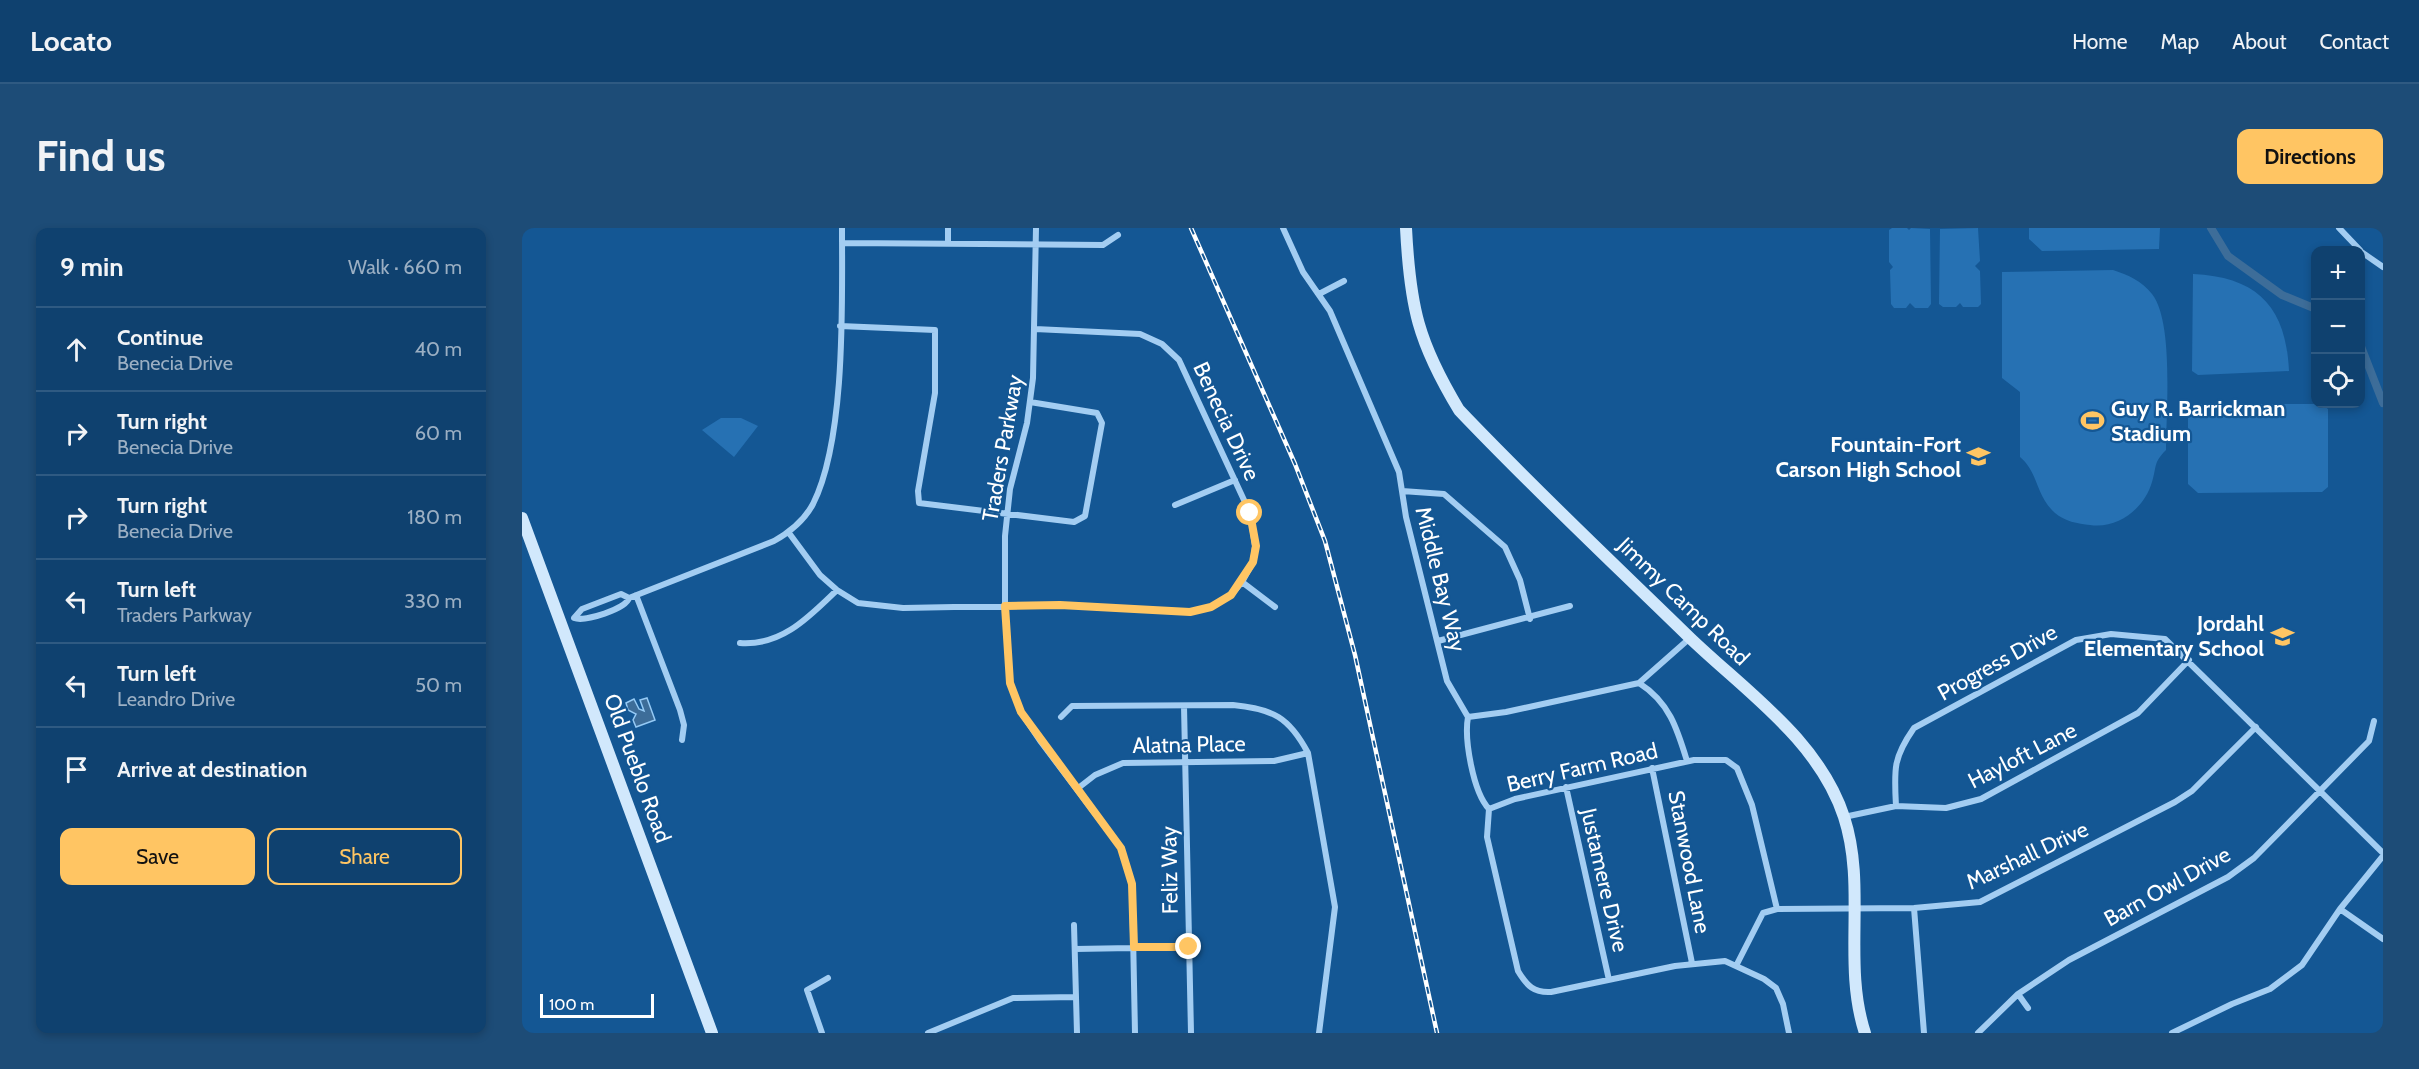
<!DOCTYPE html>
<html lang="en">
<head>
<meta charset="utf-8">
<style>
  :root { --surface:#0f416f; --page:#1d4c77; --text:#f1f3f6; --muted:#9bafc3; --line:#2f5a82; --accent:#ffc563 }
  body { margin:0; font-family:Cabin,sans-serif; background:var(--page); color:var(--text) }
  .controls { position:absolute; right:18px; top:18px; display:grid; overflow:hidden; border-radius:12px; box-shadow:0 3px 9px #0003 }
  .controls button { width:54px; height:54px; display:grid; place-items:center; padding:0; border:0; border-bottom:2px solid var(--line); background:var(--surface); color:var(--text); font:30px sans-serif }
  .scale { position:absolute; left:18px; bottom:15px; width:114px; box-sizing:border-box; padding-left:6px; border:3px solid #fff; border-top:0; font-size:16px; line-height:21px; white-space:nowrap; color:#fff; -webkit-text-stroke:4px #145794; paint-order:stroke }
  .stop { position:absolute; width:18px; height:18px; margin:-14px; border:4px solid #ffc563; border-radius:50%; background:#fff }
  .stop.end { background:#ffc563; border-color:#fff; box-shadow:0 2px 6px #0008 }
  .list { margin:0; padding:0; list-style:none }
  h2 { display:flex; justify-content:space-between; align-items:center; height:78px; margin:0; padding:0 24px; font-size:26px }
  h2 small { font-size:20px; font-weight:400; color:var(--muted) }
  .list li { display:grid; grid-template-columns:39px 1fr auto; gap:18px; align-items:center; box-sizing:border-box; height:84px; padding:0 24px; border-top:2px solid var(--line) }
  .list b { display:block; font-size:22px; white-space:nowrap }
  .list p { margin:0; font-size:20px; white-space:nowrap; color:var(--muted) }
  .list em { font-size:20px; font-style:normal; color:var(--muted) }
  .actions { display:flex; gap:12px; padding:18px 24px }
  .actions a { flex:1; padding:14px 0; border:2px solid var(--accent); border-radius:12px; text-align:center; font-size:21px; color:var(--accent) }
  .actions .main { background:var(--accent); color:#111 }
  .icon { flex:none; width:33px; height:33px; fill:none; stroke:currentColor; stroke-width:2; stroke-linecap:round; stroke-linejoin:round }
  .map { position:relative; flex:none; width:1861px; height:805px; overflow:hidden; border-radius:12px }
  header { display:flex; align-items:center; gap:36px; box-sizing:border-box; height:84px; padding:0 30px; background:var(--surface); border-bottom:2px solid var(--line) }
  header strong { font-size:28px }
  nav { display:flex; gap:33px; margin-inline-start:auto; font-size:21px }
  .intro { display:flex; align-items:center; justify-content:space-between; box-sizing:border-box; height:144px; padding:0 36px }
  h1 { margin:0; font-size:42px }
  .button { padding:15px 27px; border-radius:12px; background:var(--accent); color:#111; font-size:21px; font-weight:700 }
  main { display:flex; gap:36px; padding:0 36px }
  aside { flex:1; background:var(--surface); border-radius:12px; box-shadow:0 3px 9px #0003 }
  .map>svg:first-child { display:block }
</style>
</head>
<body>
<header>
<strong>Locato</strong>
<nav><a>Home</a><a>Map</a><a>About</a><a>Contact</a></nav>
</header>
<div class="intro"><h1>Find us</h1><a class="button">Directions</a></div>
<main>
<aside>
<h2>9 min<small>Walk · 660 m</small></h2>
<ul class="list">
<li><svg class="icon" aria-label="ahead" viewBox="0 0 24 24"><path d="M12 20V5M6 11l6-6 6 6"/></svg><div><b>Continue</b><p>Benecia Drive</p></div><em>40 m</em></li>
<li><svg class="icon" aria-label="right" viewBox="0 0 24 24"><path d="M7 20v-9h11M14 6l5 5-5 5"/></svg><div><b>Turn right</b><p>Benecia Drive</p></div><em>60 m</em></li>
<li><svg class="icon" aria-label="right" viewBox="0 0 24 24"><path d="M7 20v-9h11M14 6l5 5-5 5"/></svg><div><b>Turn right</b><p>Benecia Drive</p></div><em>180 m</em></li>
<li><svg class="icon" aria-label="left" viewBox="0 0 24 24"><path d="M17 20v-9H6M10 6l-5 5 5 5"/></svg><div><b>Turn left</b><p>Traders Parkway</p></div><em>330 m</em></li>
<li><svg class="icon" aria-label="left" viewBox="0 0 24 24"><path d="M17 20v-9H6M10 6l-5 5 5 5"/></svg><div><b>Turn left</b><p>Leandro Drive</p></div><em>50 m</em></li>
<li><svg class="icon" aria-label="arrive" viewBox="0 0 24 24"><path d="M6 21V4h12l-3 4 3 4H6"/></svg><div><b>Arrive at destination</b></div></li>
</ul>
<div class="actions"><a class="main">Save</a><a>Share</a></div>
</aside>
<div class="map">
<svg width="1861" height="805" viewBox="0 0 1861 805">
  <rect width="100%" height="100%" fill="#145794"/>
  <path fill="#2671b3" d="M1370,0H1385L1387,2L1389,0L1408,1L1409,76L1406,80H1393L1388,75L1384,80H1372L1369,76L1368,42L1371,39L1367,34V2Z
    M1456,0L1458,33L1453,38L1458,43L1459,76L1456,79H1441L1438,75L1434,79H1421L1417,76L1418,1Z
    M1507,0H1638L1637,21L1520,23L1507,11Z
    M1591,42C1606,47 1620,53 1630,66C1652,94 1644,185 1644,222C1631,235 1635,238 1630,254C1622,281 1596,301 1568,297C1556,296 1542,293 1533,285C1513,267 1517,245 1498,229V164L1480,150V44Z
    M1671,46C1736,49 1764,79 1767,143L1676,147L1670,143Z
    M1673,176H1799L1806,181V259L1800,264L1676,265L1666,256V185Z
    M199,190H219L236,198L212,229L180,202Z"/>
  <path fill="#3d6d99" stroke="#95caf5" stroke-width="1.5" d="M125,470L133,492L114,499L111,492L114,486L106,482L104,475L112,471L117,481L122,483L118,472Z"/>
  <g fill="none" stroke-linecap="round" stroke-linejoin="round">
    <path stroke="#3d6d99" stroke-width="8" d="M1689,0L1706,28L1760,67L1794,81
      M1838,116L1861,175"/>
    <path stroke="#a3cdf2" stroke-width="6" d="M426,0V14
      M514,0L511,150L505,195L488,261L483,308V378L488,455L499,484L519,514L599,620L610,656L613,805
      M761,0L781,44L808,83L877,244L884,289L925,453L946,489L984,484L1117,455L1168,410
      M1817,0L1838,22
      M320,15L581,17L596,7
      M1838,23L1861,39
      M797,66L822,53
      M318,98L413,102V165L396,263L397,275L552,294L563,288L580,195L575,185L508,174
      M880,263L922,266L983,319L998,352L1008,391
      M653,277L713,252
      M267,305L298,347L315,362L336,375L381,380L538,377L667,384L689,379L709,367L720,354L731,334L733,318L728,285L657,132L640,116L618,106L513,101
      M720,354L753,379
      M99,366L107,370C104,381 63,394 52,390L60,381Z
      M114,367L158,482L162,497L160,512
      M107,370L252,313C268,304 282,293 291,276C324,210 320,74 320,0
      M916,413L1048,378
      M218,415C260,418 287,389 315,362
      M1117,455C1147,474 1155,500 1165,533
      M662,478L669,805
      M539,489L550,478L711,477C751,481 767,489 786,525L813,679L797,805
      M946,489C942,511 951,564 967,581
      M1130,540L1170,735
      M1044,559L1087,752
      M555,561L573,547L601,535L752,533L786,525
      M1374,578C1372,541 1371,530 1392,500L1554,412L1589,406L1643,411L1861,625
      M1322,589L1374,578L1424,580L1459,571L1616,485L1667,432
      M1392,680L1402,805
      M1255,681L1230,577L1215,540L1204,532H1172L993,571L967,581L965,609L996,743C1005,758 1012,765 1029,764L1153,738L1203,733L1242,751L1254,760L1261,776L1267,805
      M1818,681L1861,711
      M552,697L555,805
      M553,721L667,719
      M1214,738L1241,685L1255,681L1392,680L1458,674L1653,574L1670,563L1734,499
      M1496,766L1506,780
      M300,805L285,762L306,750
      M406,805L491,770L553,769
      M1456,805L1496,766L1547,732L1706,649L1732,630L1847,513L1852,493
      M1650,805L1710,776L1748,761L1780,737L1818,681L1861,628"/>
    <path stroke="#d1e8fc" stroke-width="12" d="M884,0C888,79 896,114 937,182C1011,260 1090,334 1167,409C1223,463 1297,512 1322,589C1345,659 1320,735 1343,805
      M0,290L190,805"/>
    <defs>
      <path id="rail" d="M669,0L773,236L803,313L833,427L915,805"/>
    </defs>
    <use href="#rail" stroke="#fff" stroke-width="4.5"/>
    <use href="#rail" stroke="#145794" stroke-width="2" stroke-dasharray="7" stroke-linecap="butt"/>
  </g>
  <g fill="none" stroke-linecap="round" stroke-linejoin="round">
    <path stroke="#ffc563" stroke-width="8" d="M667,719H612L610,656L599,620L499,484L488,455L483,378L538,377L668,384L689,379L709,367L731,334L734,318L728,285"/>
  </g>
  <defs>
    <symbol id="stadium-bare" viewBox="-9 -9 18 18"><path d="M0-5a6.5 5 0 1 0 0 10a6.5 5 0 1 0 0-10ZM-3.5-1.8h7v3.6h-7Z" fill="#ffc563" stroke="#145794" stroke-width="2.5" paint-order="stroke"/></symbol>
    <symbol id="school-bare" viewBox="-9 -9 18 18"><path d="M0-5L7-2L0 1L-7-2ZM-4 1L0 2.5L4 1V4Q0 6-4 4Z" fill="#ffc563" stroke="#145794" stroke-width="2.5" paint-order="stroke"/></symbol>
  </defs>
  <g fill-rule="evenodd">
    <use href="#stadium-bare" x="1554" y="176" width="33" height="33"/>
    <use href="#school-bare" x="1440" y="212" width="33" height="33"/>
    <use href="#school-bare" x="1744" y="392" width="33" height="33"/>
  </g>
  <g text-anchor="middle" stroke-width="4.5" stroke-linejoin="round" paint-order="stroke">
    <g font-size="22" font-weight="bold" fill="#fff" stroke="#145794" text-anchor="end">
      <text x="1589" y="188" text-anchor="start">Guy R. Barrickman<tspan x="1589" dy="25">Stadium</tspan></text>
      <text x="1439" y="224">Fountain-Fort<tspan x="1439" dy="25">Carson High School</tspan></text>
      <text x="1742" y="403">Jordahl<tspan x="1742" dy="25">Elementary School</tspan></text>
    </g>
    <g font-size="22" fill="#fff" stroke="#145794">
      <text transform="translate(705 193) rotate(65)" y="8">Benecia Drive</text>
      <text transform="translate(480 220) rotate(-80)" y="8">Traders Parkway</text>
      <text transform="translate(919 351) rotate(76)" y="8">Middle Bay Way</text>
      <text transform="translate(1162 373) rotate(44)" y="8">Jimmy Camp Road</text>
      <text transform="translate(1475 434) rotate(-29)" y="8">Progress Drive</text>
      <text transform="translate(667 516) rotate(-1)" y="8">Alatna Place</text>
      <text transform="translate(1500 527) rotate(-27)" y="8">Hayloft Lane</text>
      <text transform="translate(1060 539) rotate(-13)" y="8">Berry Farm Road</text>
      <text transform="translate(116 540) rotate(70)" y="8">Old Pueblo Road</text>
      <text transform="translate(1505 627) rotate(-25)" y="8">Marshall Drive</text>
      <text transform="translate(1168 634) rotate(79)" y="8">Stanwood Lane</text>
      <text transform="translate(647 642) rotate(-91)" y="8">Feliz Way</text>
      <text transform="translate(1083 652) rotate(77)" y="8">Justamere Drive</text>
      <text transform="translate(1645 658) rotate(-29)" y="8">Barn Owl Drive</text>
    </g>
  </g>
</svg>
<div class="controls">
<button>+</button>
<button>−</button>
<button><svg class="icon" aria-label="locate" viewBox="0 0 24 24"><circle cx="12" cy="12" r="6"/><path d="M12 2v4M12 18v4M2 12h4M18 12h4"/></svg></button>
</div>
<div class="scale">100 m</div>
<div class="stop" style="left:728px;top:285px"></div>
<div class="stop end" style="left:667px;top:719px"></div>
</div>
</main>
</body>
</html>
